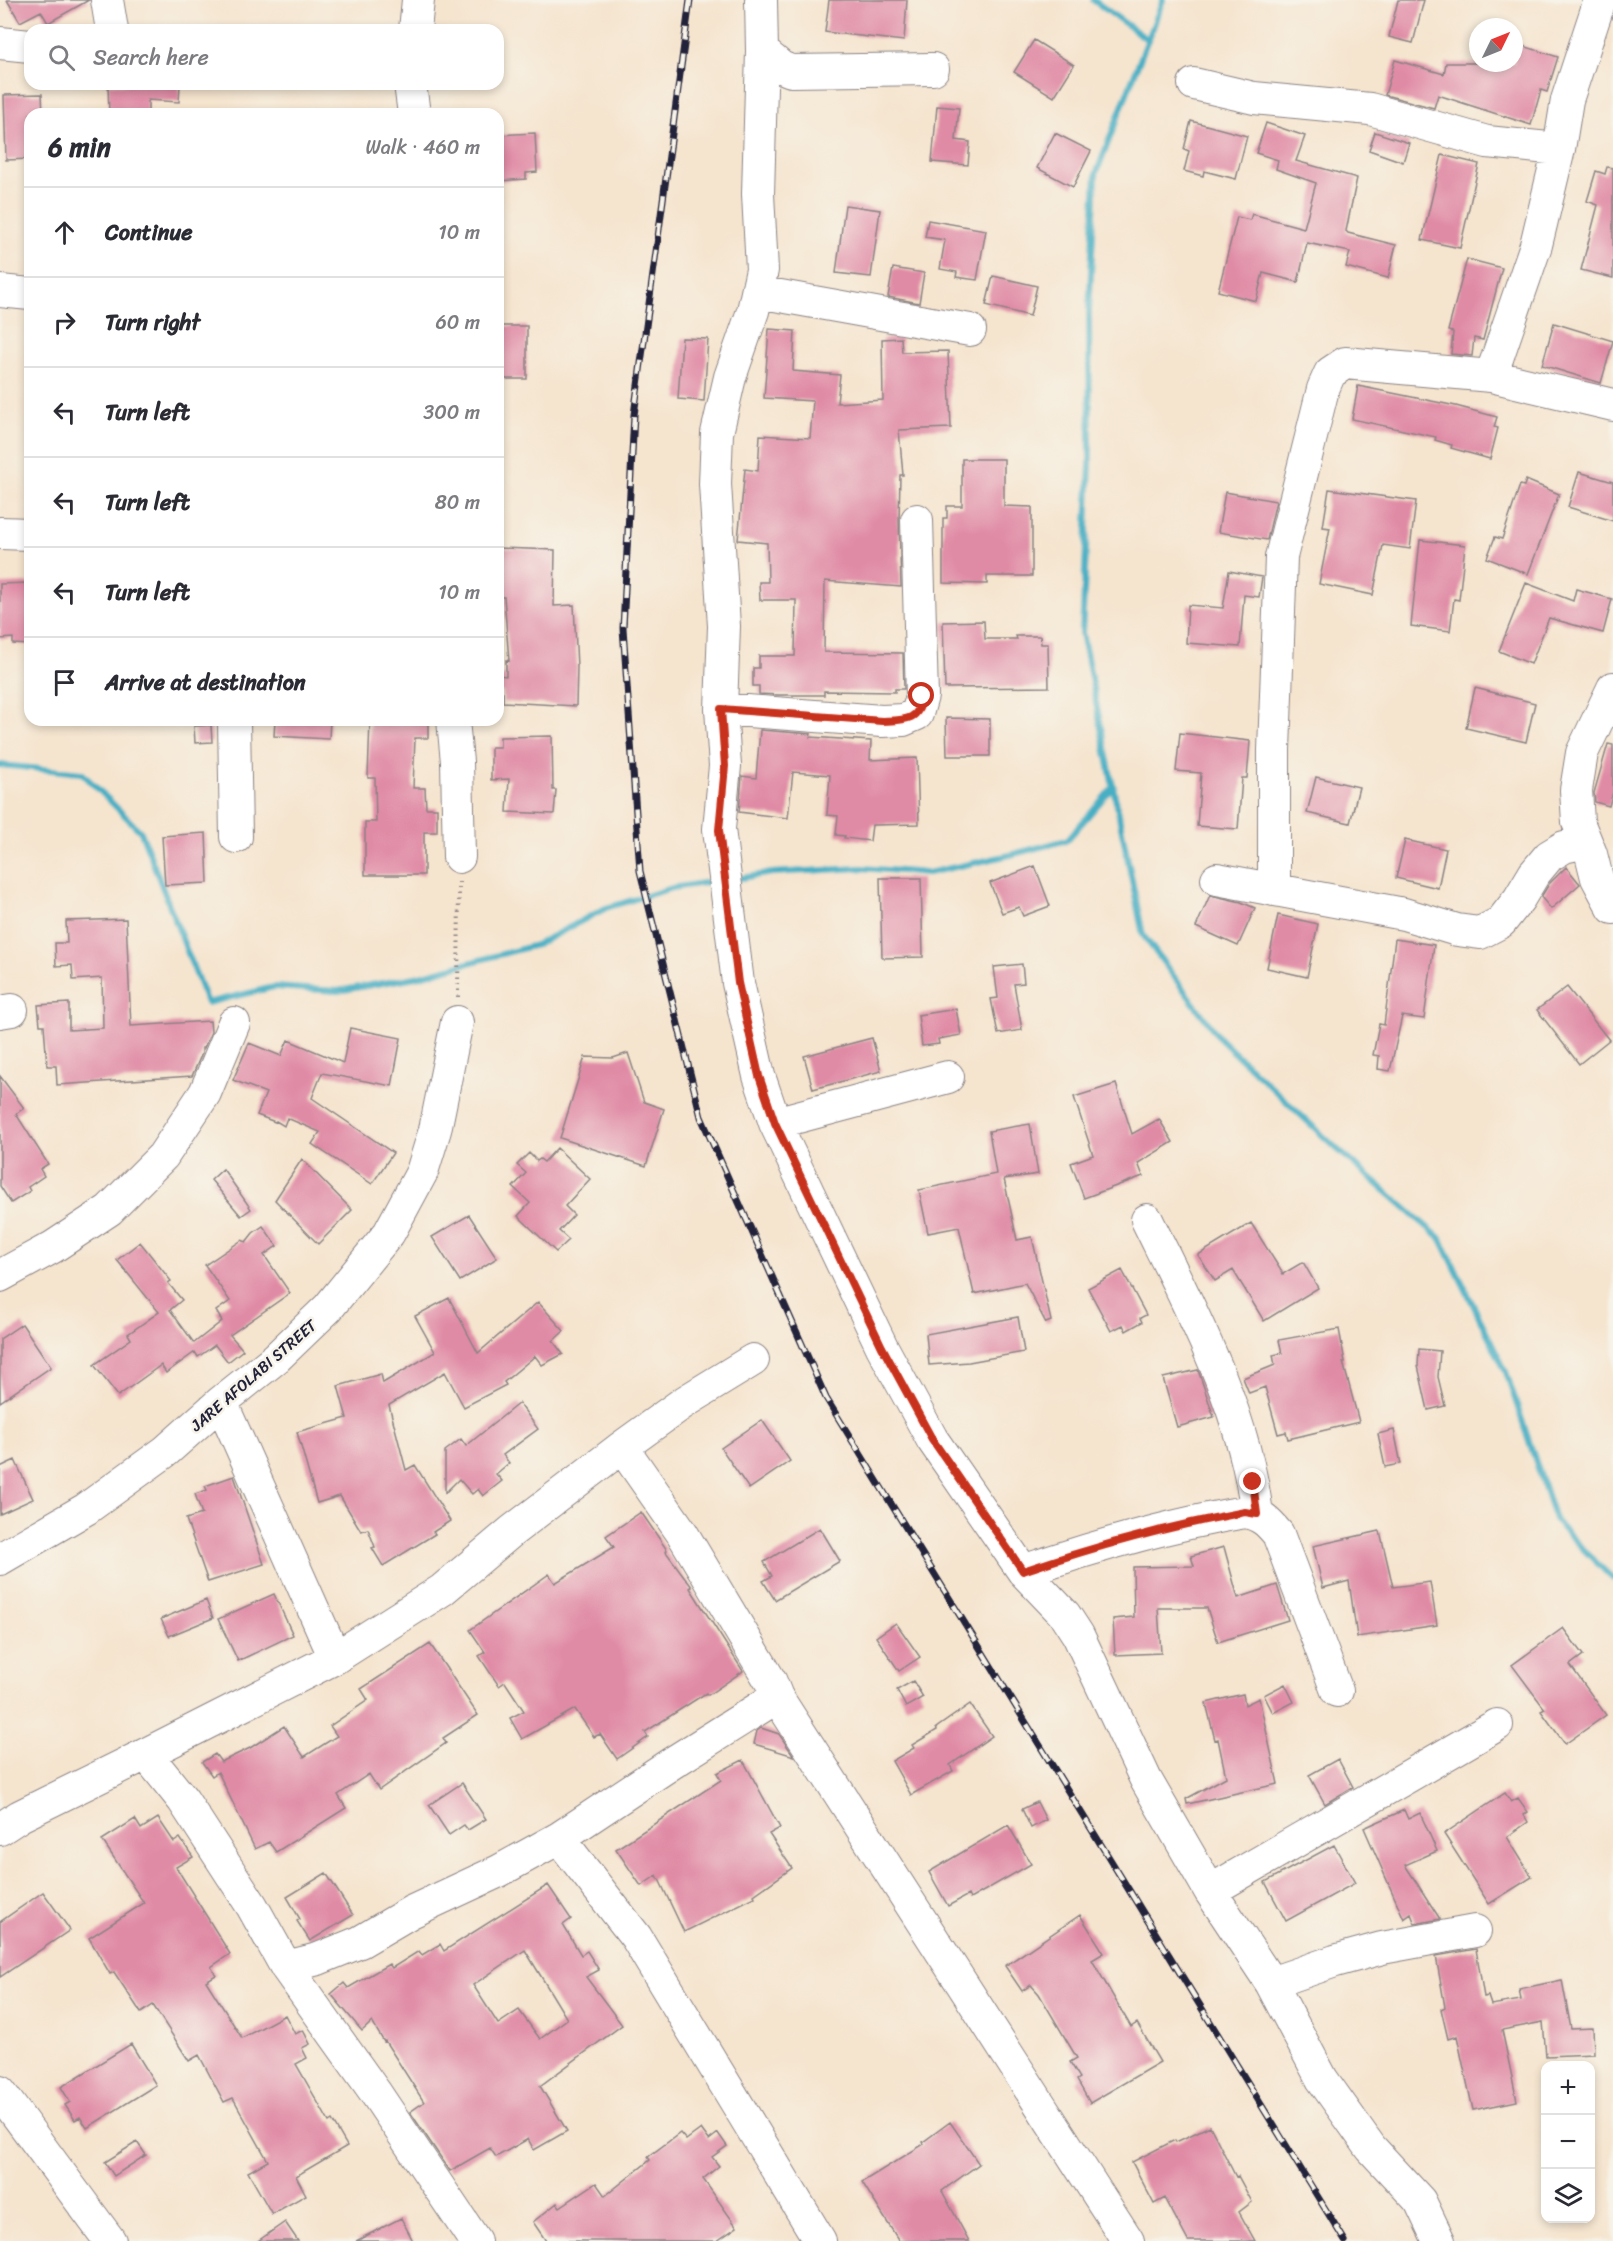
<!DOCTYPE html>
<html lang="en">
<head>
<meta charset="utf-8">
<style>
  :root { --surface:#fff; --page:#f7f7f7; --text:#2b2b33; --muted:#7c7c81; --line:#e1e1e2 }
  body { margin:0; font-family:Sriracha,sans-serif; background:var(--page); color:var(--text) }
  .controls { position:absolute; right:18px; bottom:18px; display:grid; overflow:hidden; border-radius:12px; box-shadow:0 3px 9px #0003 }
  .controls button { width:54px; height:54px; display:grid; place-items:center; padding:0; border:0; border-bottom:2px solid var(--line); background:var(--surface); color:var(--text); font:30px sans-serif }
  .compass { position:absolute; left:1469px; top:18px; width:54px; height:54px; border-radius:50%; background:var(--surface); box-shadow:0 3px 9px #0003; rotate:47deg }
  .stop { position:absolute; width:18px; height:18px; margin:-14px; border:4px solid #c8321e; border-radius:50%; background:#fff }
  .stop.end { background:#c8321e; border-color:#fff; box-shadow:0 2px 6px #0008 }
  .list { margin:0; padding:0; list-style:none }
  h2 { display:flex; justify-content:space-between; align-items:center; height:78px; margin:0; padding:0 24px; font-size:26px }
  h2 small { font-size:20px; font-weight:400; color:var(--muted) }
  .list li { display:grid; grid-template-columns:39px 1fr auto; gap:18px; align-items:center; box-sizing:border-box; height:90px; padding:0 24px; border-top:2px solid var(--line) }
  .list b { display:block; font-size:22px; white-space:nowrap }
  .list em { font-size:20px; font-style:normal; color:var(--muted) }
  .icon { flex:none; width:33px; height:33px; fill:none; stroke:currentColor; stroke-width:2; stroke-linecap:round; stroke-linejoin:round }
  .map { position:relative; flex:none; width:1613px; height:2241px; overflow:hidden }
  .search { position:absolute; background:var(--surface); box-shadow:0 3px 9px #0003; left:24px; top:24px; width:480px; height:66px; display:flex; align-items:center; gap:15px; box-sizing:border-box; padding:0 21px; border-radius:18px; color:var(--muted); font-size:22px }
  .panel { position:absolute; background:var(--surface); box-shadow:0 3px 9px #0003; left:24px; top:108px; width:480px; height:618px; border-radius:18px }
  .map>svg:first-child { display:block }
</style>
</head>
<body>
<div class="map">
<svg width="1613" height="2241" viewBox="0 0 1613 2241">
  <rect width="100%" height="100%" fill="#f7f3e8"/>
  <filter id="ink" filterUnits="userSpaceOnUse"><feTurbulence type="fractalNoise" baseFrequency=".0167" numOctaves="2"/><feDisplacementMap in="SourceGraphic" scale="12" xChannelSelector="R" yChannelSelector="G"/><feConvolveMatrix kernelMatrix="1 2 1 2 8 2 1 2 1" color-interpolation-filters="sRGB"/></filter>
  <filter id="wash" filterUnits="userSpaceOnUse"><feTurbulence type="fractalNoise" baseFrequency=".008" numOctaves="4" result="noise"/><feDisplacementMap in="SourceGraphic" scale="24" xChannelSelector="R" yChannelSelector="G"/><feGaussianBlur stdDeviation="1.35" result="paint"/><feColorMatrix in="noise" values="0 0 0 0 0 0 0 0 0 0 0 0 0 0 0 0 0 1.4 0 .05"/><feComposite in="paint" operator="in"/></filter>
  <g filter="url(#wash)">
    <rect width="100%" height="100%" fill="#f5e4ce"/>
    <g fill="none" stroke-linecap="round" stroke-linejoin="round">
      <path stroke="#46afc4" stroke-width="6" d="M1093,0L1148,40
        M1163,0L1096,174L1089,312L1090,464L1082,633L1143,935L1221,1040L1337,1149L1441,1239L1506,1372L1556,1522L1613,1579
        M0,765L82,773L141,832L207,1003L274,987L338,991L416,977L536,945L606,908L672,888L716,881
        M735,879L772,873L861,868L928,873L1010,855L1067,840L1114,786"/>
    </g>
    <g id="blocks">
      <path fill="#e08ba6" fill-rule="evenodd" d="M7,0H89L48,23L41,11L20,22Z
        M829,0H907L904,41L825,32Z
        M1398,0H1424L1413,43L1389,37Z
        M1034,40L1074,65L1054,97L1014,72Z
        M1514,43L1558,57L1547,92L1541,90L1531,125L1438,95L1434,108L1385,95L1395,60L1444,74L1446,63H1514Z
        M108,84L180,85L179,102L148,100V114H109Z
        M42,94L43,114H30V159L6,160L4,95Z
        M937,106L959,108L956,140L970,142L968,165L932,162Z
        M1191,121L1247,136L1236,179L1204,171L1203,176L1184,171L1189,151L1184,149Z
        M1266,123L1305,136L1296,161L1357,178L1346,231L1348,233L1396,245L1388,278L1346,267L1350,252L1307,243L1298,282L1263,273L1256,301L1218,291L1237,217L1250,220L1252,214L1304,228L1316,183L1276,169L1278,160L1256,153Z
        M1375,132L1409,143L1403,162L1369,150Z
        M535,133L537,172L526,173V179L498,181V135Z
        M1055,133L1091,151L1073,187L1037,168Z
        M1442,155L1479,164L1460,248L1422,240Z
        M1607,167L1613,168V278L1581,270L1598,205L1587,201L1596,171L1605,174Z
        M845,205L880,210L871,277L836,273Z
        M928,220L986,230L977,280L956,277L957,272L940,269L945,240L925,237Z
        M1467,259L1502,268L1483,340L1474,338L1472,356L1451,354L1453,332L1448,331Z
        M893,268L924,273L919,303L888,297Z
        M993,276L1037,286L1030,316L986,305Z
        M1554,323L1613,341L1601,383L1542,365Z
        M498,326H527V379H498Z
        M769,329L795,331L793,371L840,375L837,403L883,400L882,339L901,338L902,352L948,351L951,428L899,430L903,475H900L899,521L901,587L825,581L824,652L903,653L904,689H895V692L824,691V695H779L759,694V686H753V668H759V656H795L796,600H760L759,582H768L767,543L738,540L745,469L758,471L760,435L810,438L813,401L764,398Z
        M682,338L708,339L704,401L678,399Z
        M1358,386L1456,406L1497,417L1494,427L1498,428L1490,459L1451,448L1452,445L1435,440L1436,437L1352,419Z
        M962,459H1004V506L1032,507V576H987V584L943,583V518H947V506H962Z
        M1579,472L1613,482V521L1568,507Z
        M1526,480L1559,494L1528,574L1487,558L1495,537L1502,539L1520,485L1524,486Z
        M1329,489L1416,501L1410,549L1383,545L1373,595L1319,584L1330,528L1323,527Z
        M1225,492L1276,501L1267,540L1218,532Z
        M1420,540L1465,545L1459,600L1454,599L1450,631L1411,626Z
        M498,548L555,550L554,606L574,605L577,667L576,706L503,702V692H498V675L506,676V660L509,661L504,597H498Z
        M1229,571L1262,577L1259,597L1244,595L1240,647L1186,643L1188,605L1223,608Z
        M30,583V645L13,644V638L0,639V584Z
        M1526,583L1573,601L1576,589L1612,599L1603,633L1549,618L1531,664L1499,651Z
        M984,621L985,639H1017L1016,636H1040L1041,644H1048L1049,687L945,688L943,622Z
        M1475,688L1535,703L1526,742L1466,728Z
        M946,718L990,719V756H947Z
        M275,720H330L329,739L274,736Z
        M370,720H428V738H415L413,788H425L426,808H437V832H424V875H365V822H376L375,778H368Z
        M211,725L212,742L195,743L194,726Z
        M760,730L811,734L810,737L871,741L870,760L917,758L919,824L872,825L870,841L844,838L845,836L836,835L838,816L827,815L830,775L793,772L788,818L739,812L742,776L756,778Z
        M1180,733L1250,741L1247,778H1242L1238,829L1197,826L1201,773L1176,771Z
        M552,736L553,790H556L554,814L507,812L509,779L491,780V747H500V737Z
        M1608,744L1613,745V792L1609,806L1595,802L1594,793Z
        M1316,777L1359,787L1350,823L1307,813Z
        M206,833L208,883L165,885L162,836Z
        M1405,840L1446,849L1438,888L1396,878Z
        M1035,866L1050,906L1023,916L1019,907L1002,913L990,883Z
        M1566,867L1580,884L1551,909L1541,897L1549,884Z
        M880,878H921L923,957L882,958Z
        M1210,895L1241,902L1255,908L1238,946L1196,927Z
        M1278,915L1318,924L1307,977L1267,968Z
        M126,919L131,1026L210,1021L211,1032L204,1048H202V1053L192,1076L57,1085L56,1066H47L44,1025H40L38,1005L69,1003V1030L103,1028L102,978L73,980L72,965L56,966L55,943H67L66,921Z
        M1395,939L1434,945L1424,1019L1402,1016L1390,1071L1378,1069L1379,1056L1373,1055L1379,1024L1384,1025Z
        M1022,964L1024,983L1014,984L1022,1030L998,1034L991,999L998,998L994,967Z
        M1567,987L1609,1040L1579,1064L1537,1010Z
        M956,1009L961,1035L938,1039L939,1044L922,1046L918,1015Z
        M350,1028L401,1038L392,1086L322,1073L312,1098L393,1153L372,1184L312,1144L320,1132L287,1118L284,1126L276,1121L275,1122L257,1115L266,1093L233,1080L249,1043L281,1056L288,1040L343,1063Z
        M872,1038L881,1071L813,1089L804,1056Z
        M628,1053L644,1102L664,1109L646,1166L560,1138L585,1057L613,1058Z
        M0,1076L24,1108L16,1114L48,1164L40,1169L44,1176L28,1187L30,1191L11,1203L0,1186Z
        M1116,1084L1132,1134L1159,1119L1173,1142L1138,1163L1143,1176L1084,1198L1071,1163L1093,1155L1074,1097Z
        M1030,1124L1038,1174L1004,1179L1017,1240L1032,1237L1051,1321L1046,1323L1025,1283L974,1294L959,1227L928,1233L919,1190L996,1174L989,1131Z
        M557,1148L590,1179L565,1206L574,1215L559,1231L569,1240L556,1252L518,1216L530,1203L513,1187L526,1173L517,1165L529,1153L537,1161L540,1159L544,1162Z
        M302,1159L352,1210L318,1244L275,1200Z
        M223,1169L251,1209L241,1216L211,1180Z
        M469,1215L497,1258L460,1281L432,1237Z
        M1251,1223L1283,1274L1303,1262L1318,1288L1264,1321L1233,1270L1215,1281L1198,1255Z
        M263,1226L277,1246L264,1255L290,1293L230,1335L243,1350L228,1362L215,1345L198,1357L195,1352L166,1373L161,1365L118,1396L94,1365L131,1339L128,1334L159,1312L117,1260L140,1242L171,1281L168,1283L182,1300L170,1310L194,1343L222,1321L216,1311L230,1301L205,1265L242,1240L246,1242L253,1233Z
        M1122,1270L1146,1315L1140,1318L1142,1322L1126,1331L1123,1325L1111,1331L1088,1288Z
        M449,1298L478,1353L538,1302L564,1331L553,1341L563,1354L542,1365L535,1356L504,1382L506,1385L464,1407L445,1372L389,1405L406,1470L415,1465L450,1521L433,1532L435,1534L383,1566L372,1548L375,1547L368,1529L361,1531L340,1496L317,1503L297,1432L347,1418L338,1386L381,1374L383,1383L435,1352L415,1316Z
        M1018,1317L1024,1352L969,1362L929,1365L926,1334Z
        M22,1324L51,1367L0,1402V1339Z
        M1339,1329L1345,1362H1343L1359,1422L1288,1439L1286,1432L1278,1434L1265,1387L1249,1393L1243,1378L1275,1365L1273,1355L1282,1353L1279,1340Z
        M1419,1349L1440,1351L1438,1377L1445,1406L1428,1410L1418,1366Z
        M1198,1370L1214,1417L1177,1427L1163,1378Z
        M519,1403L538,1429L503,1455L509,1463L496,1474L502,1481L483,1496L478,1489L472,1494L459,1479L445,1493V1451L461,1439L466,1446Z
        M762,1420L790,1461L749,1489L721,1448Z
        M1394,1430L1401,1464L1385,1467L1378,1434Z
        M15,1460L33,1499L0,1514V1467Z
        M234,1476L264,1564L208,1582L186,1519L202,1514L195,1494L207,1490L205,1486Z
        M641,1512L667,1550L666,1552L692,1587L690,1588L743,1671L708,1695L706,1693L645,1732L648,1737L617,1759L600,1734L594,1737L575,1709L522,1739L510,1718L524,1711L505,1682L499,1686L479,1656L485,1652L470,1630L549,1574L555,1583L614,1547L606,1536Z
        M820,1528L840,1561L775,1600L763,1581L772,1576L764,1562Z
        M1380,1531L1393,1587L1430,1582L1437,1625L1357,1637L1349,1581L1323,1588L1313,1546Z
        M1224,1547L1238,1598L1277,1585L1288,1620L1218,1642L1207,1608H1158L1161,1653L1115,1655L1113,1619L1134,1617L1133,1567L1194,1566L1191,1556Z
        M274,1594L293,1635L238,1661L218,1619Z
        M206,1600L213,1618L169,1636L161,1619Z
        M896,1623L920,1657L899,1671L876,1637Z
        M1563,1628L1583,1655L1570,1665L1606,1715L1565,1744L1541,1711L1545,1709L1512,1665Z
        M430,1644L478,1715L443,1738L446,1743L379,1790L369,1774L338,1795L346,1808L276,1852L269,1842L255,1849L218,1772L212,1776L202,1762L215,1754L221,1762L250,1748L284,1726L304,1757L337,1736L330,1726L368,1700L361,1689Z
        M913,1681L923,1697L906,1707L897,1690Z
        M1285,1684L1294,1702L1273,1713L1264,1695Z
        M1243,1694L1245,1705L1259,1698L1278,1784L1187,1804L1186,1799L1226,1777L1218,1739L1215,1740L1206,1703Z
        M970,1704L992,1736L950,1765L953,1771L911,1795L892,1761L914,1748L912,1745L937,1730L936,1728Z
        M761,1728L779,1734L794,1756L754,1744L757,1731Z
        M1338,1759L1353,1787L1325,1804L1309,1775Z
        M743,1760L780,1828L769,1834L792,1868L754,1895L755,1897L684,1932L657,1875L641,1886L616,1849L721,1780L717,1773Z
        M462,1783L486,1819L468,1830L464,1825L449,1835L429,1805Z
        M1505,1793L1511,1802L1518,1798L1528,1812L1524,1815L1528,1822L1507,1837L1532,1877L1489,1904L1444,1834Z
        M1037,1802L1046,1820L1031,1828L1022,1809Z
        M1404,1810L1408,1819L1420,1813L1437,1851L1405,1865L1440,1919L1415,1924L1411,1914L1404,1919L1364,1828Z
        M158,1818L174,1842L180,1838L193,1857L176,1867L230,1954L211,1967L216,1975L206,1981L242,2038L285,2015L295,2034L303,2030L310,2044L302,2048L307,2058L296,2064L329,2122L332,2120L347,2146L296,2176L306,2195L272,2214L248,2172L268,2161L233,2098L224,2102L199,2055L189,2061L153,2005L141,2013L114,1972L110,1974L89,1938L144,1903L102,1840L135,1819L141,1829Z
        M1008,1825L1031,1864L970,1899L968,1895L948,1906L929,1872Z
        M1334,1845L1355,1883L1286,1921L1265,1882Z
        M326,1873L353,1915L310,1941L297,1921L300,1919L287,1897Z
        M548,1885L571,1919L563,1925L581,1955L587,1951L599,1970L586,1977L622,2025L540,2086L567,2131L534,2150L528,2139L496,2157L490,2148L450,2171L410,2112L424,2102L385,2041L384,2042L372,2022L362,2031L331,1994L344,1983L348,1988L389,1964L392,1968L419,1951L422,1955L440,1944L444,1951ZM525,1950L567,2019L540,2039L519,2010L498,2024L473,1985Z
        M43,1892L70,1930L0,1977V1922Z
        M1080,1915L1104,1953L1092,1960L1131,2027L1137,2023L1160,2062L1090,2103L1077,2080L1080,2078L1070,2062L1077,2058L1039,1994L1031,1985L1022,1991L1005,1966Z
        M1476,1949L1484,1997L1488,1996L1491,2005L1521,2000L1519,1989L1562,1980L1571,2029L1593,2028L1594,2054L1546,2056L1543,2022L1502,2030L1517,2101L1473,2110L1457,2036L1448,2039L1441,2009L1445,2007L1436,1956Z
        M131,2044L156,2085L87,2128L80,2117L75,2120L65,2105L70,2102L61,2087Z
        M950,2122L979,2164L942,2191L969,2241H899L862,2182L924,2144L923,2142Z
        M1210,2126L1236,2177L1238,2176L1252,2202L1239,2212L1255,2241H1188L1165,2198L1154,2204L1132,2162L1175,2140L1176,2142Z
        M701,2129L709,2140L718,2133L727,2146L712,2157L719,2166L703,2179L737,2227L717,2241H546L533,2222L557,2203L560,2207L596,2183L605,2196L650,2160L648,2157L680,2133L686,2140Z
        M137,2142L146,2155L114,2176L105,2162Z
        M401,2218L413,2241H356Z
        M285,2222L298,2241H258Z"/>
    </g>
  </g>
  <g filter="url(#ink)">
    <use href="#blocks" fill-opacity="0" stroke="#8c8384" stroke-width="1.5"/>
    <g fill="none" stroke-linecap="round" stroke-linejoin="round">
      <defs>
        <path id="minor" d="M107,0L112,30
          M761,0L762,51L758,194L762,270L753,311L730,377L717,433L715,484L724,626L721,709L725,766L719,829L738,983L759,1076L775,1123L882,1347L932,1439L1023,1571L1065,1615L1078,1635L1146,1780L1210,1891L1271,1983L1322,2079L1371,2148L1420,2201L1439,2241
          M415,30L418,0
          M0,43L30,46
          M762,51L781,67L791,71L933,69
          M410,84L414,114
          M1194,84L1254,98L1370,109L1487,142L1559,149
          M0,291L30,294
          M758,292L970,330
          M1491,376L1536,245L1559,149L1567,100L1600,0
          M0,533L30,534
          M1613,688L1582,753L1576,790L1578,822L1591,854L1597,878L1613,908
          M721,709L882,721L903,720L917,714L922,696L917,520
          M234,720L236,837
          M453,720L457,762L459,857
          M1217,879L1404,914L1457,930L1480,933L1501,922L1519,899L1534,874L1549,856L1564,847L1586,842
          M1274,890V750L1281,557L1323,389L1330,373L1345,363L1491,376L1613,405
          M0,1012L12,1010
          M775,1123L948,1077
          M1147,1220C1193,1314 1244,1408 1257,1514
          M0,1276L53,1247L109,1210L163,1156L205,1093L234,1023
          M221,1402L335,1658
          M622,1447L682,1533L771,1682L777,1697L1128,2241
          M0,1559L86,1509L166,1451L221,1402L276,1358L328,1308L389,1233L422,1172L435,1130L457,1022
          M1023,1571C1096,1546 1168,1525 1245,1512C1261,1515 1268,1522 1278,1534L1337,1691
          M146,1754L183,1800L252,1906L286,1967L375,2092L475,2241
          M0,1829L20,1816L146,1754L335,1658L442,1590L512,1531L622,1447L683,1403L753,1360
          M559,1838L636,1937L820,2241
          M1210,1891L1497,1725
          M286,1967L318,1959L360,1942L411,1912L499,1871L559,1838L672,1763L777,1697
          M1271,1983L1335,1961L1382,1948L1475,1931
          M0,2092L110,2241"/>
      </defs>
      <use href="#minor" stroke="#8c8384" stroke-width="34"/>
      <path stroke="#8c8384" stroke-width="4" stroke-dasharray="1.5 4.5" stroke-linecap="butt" d="M458,997L459,882"/>
      <use href="#minor" stroke="#fff" stroke-width="32"/>
      <defs>
        <path id="rail" d="M690,0L634,415L623,628L640,871L701,1117L826,1398L1345,2241"/>
      </defs>
      <use href="#rail" stroke="#22223b" stroke-width="7"/>
      <use href="#rail" stroke="#f7f3e8" stroke-width="4.5" stroke-dasharray="14" stroke-linecap="butt"/>
    </g>
  </g>
  <g fill="none" stroke-linecap="round" stroke-linejoin="round" filter="url(#ink)">
    <path stroke="#c8321e" stroke-width="8" d="M922,696C920,722 903,720 882,721L721,709L725,766L719,830L738,983L759,1076L775,1123L882,1347L932,1439L1023,1571C1096,1546 1169,1526 1245,1512L1257,1514L1253,1482"/>
  </g>
  <g text-anchor="middle" stroke-width="5" stroke-linejoin="round" paint-order="stroke">
    <g font-size="16" fill="#22223b" stroke="#f7f3e8">
      <text transform="translate(253 1375) rotate(-41)" y="6">JARE AFOLABI STREET</text>
    </g>
  </g>
</svg>
<div class="controls">
<button>+</button>
<button>−</button>
<button><svg class="icon" aria-label="layers" viewBox="0 0 24 24"><path d="M12 4l9 5-9 5-9-5zM3 14l9 5 9-5"/></svg></button>
</div>
<svg class="compass" viewBox="-18 -18 36 36"><path d="M0-13l5 13h-10z" fill="#e53935"/><path d="M0 13l5-13h-10z" fill="#7c7c81"/></svg>
<div class="stop" style="left:922px;top:696px"></div>
<div class="stop end" style="left:1253px;top:1482px"></div>
<div class="search"><svg class="icon" aria-label="search" viewBox="0 0 24 24"><circle cx="10" cy="10" r="6"/><path d="M15 15l6 6"/></svg>Search here</div>
<section class="panel">
<h2>6 min<small>Walk · 460 m</small></h2>
<ul class="list">
<li><svg class="icon" aria-label="ahead" viewBox="0 0 24 24"><path d="M12 20V5M6 11l6-6 6 6"/></svg><div><b>Continue</b></div><em>10 m</em></li>
<li><svg class="icon" aria-label="right" viewBox="0 0 24 24"><path d="M7 20v-9h11M14 6l5 5-5 5"/></svg><div><b>Turn right</b></div><em>60 m</em></li>
<li><svg class="icon" aria-label="left" viewBox="0 0 24 24"><path d="M17 20v-9H6M10 6l-5 5 5 5"/></svg><div><b>Turn left</b></div><em>300 m</em></li>
<li><svg class="icon" aria-label="left" viewBox="0 0 24 24"><path d="M17 20v-9H6M10 6l-5 5 5 5"/></svg><div><b>Turn left</b></div><em>80 m</em></li>
<li><svg class="icon" aria-label="left" viewBox="0 0 24 24"><path d="M17 20v-9H6M10 6l-5 5 5 5"/></svg><div><b>Turn left</b></div><em>10 m</em></li>
<li><svg class="icon" aria-label="arrive" viewBox="0 0 24 24"><path d="M6 21V4h12l-3 4 3 4H6"/></svg><div><b>Arrive at destination</b></div></li>
</ul>
</section>
</div>
</body>
</html>
